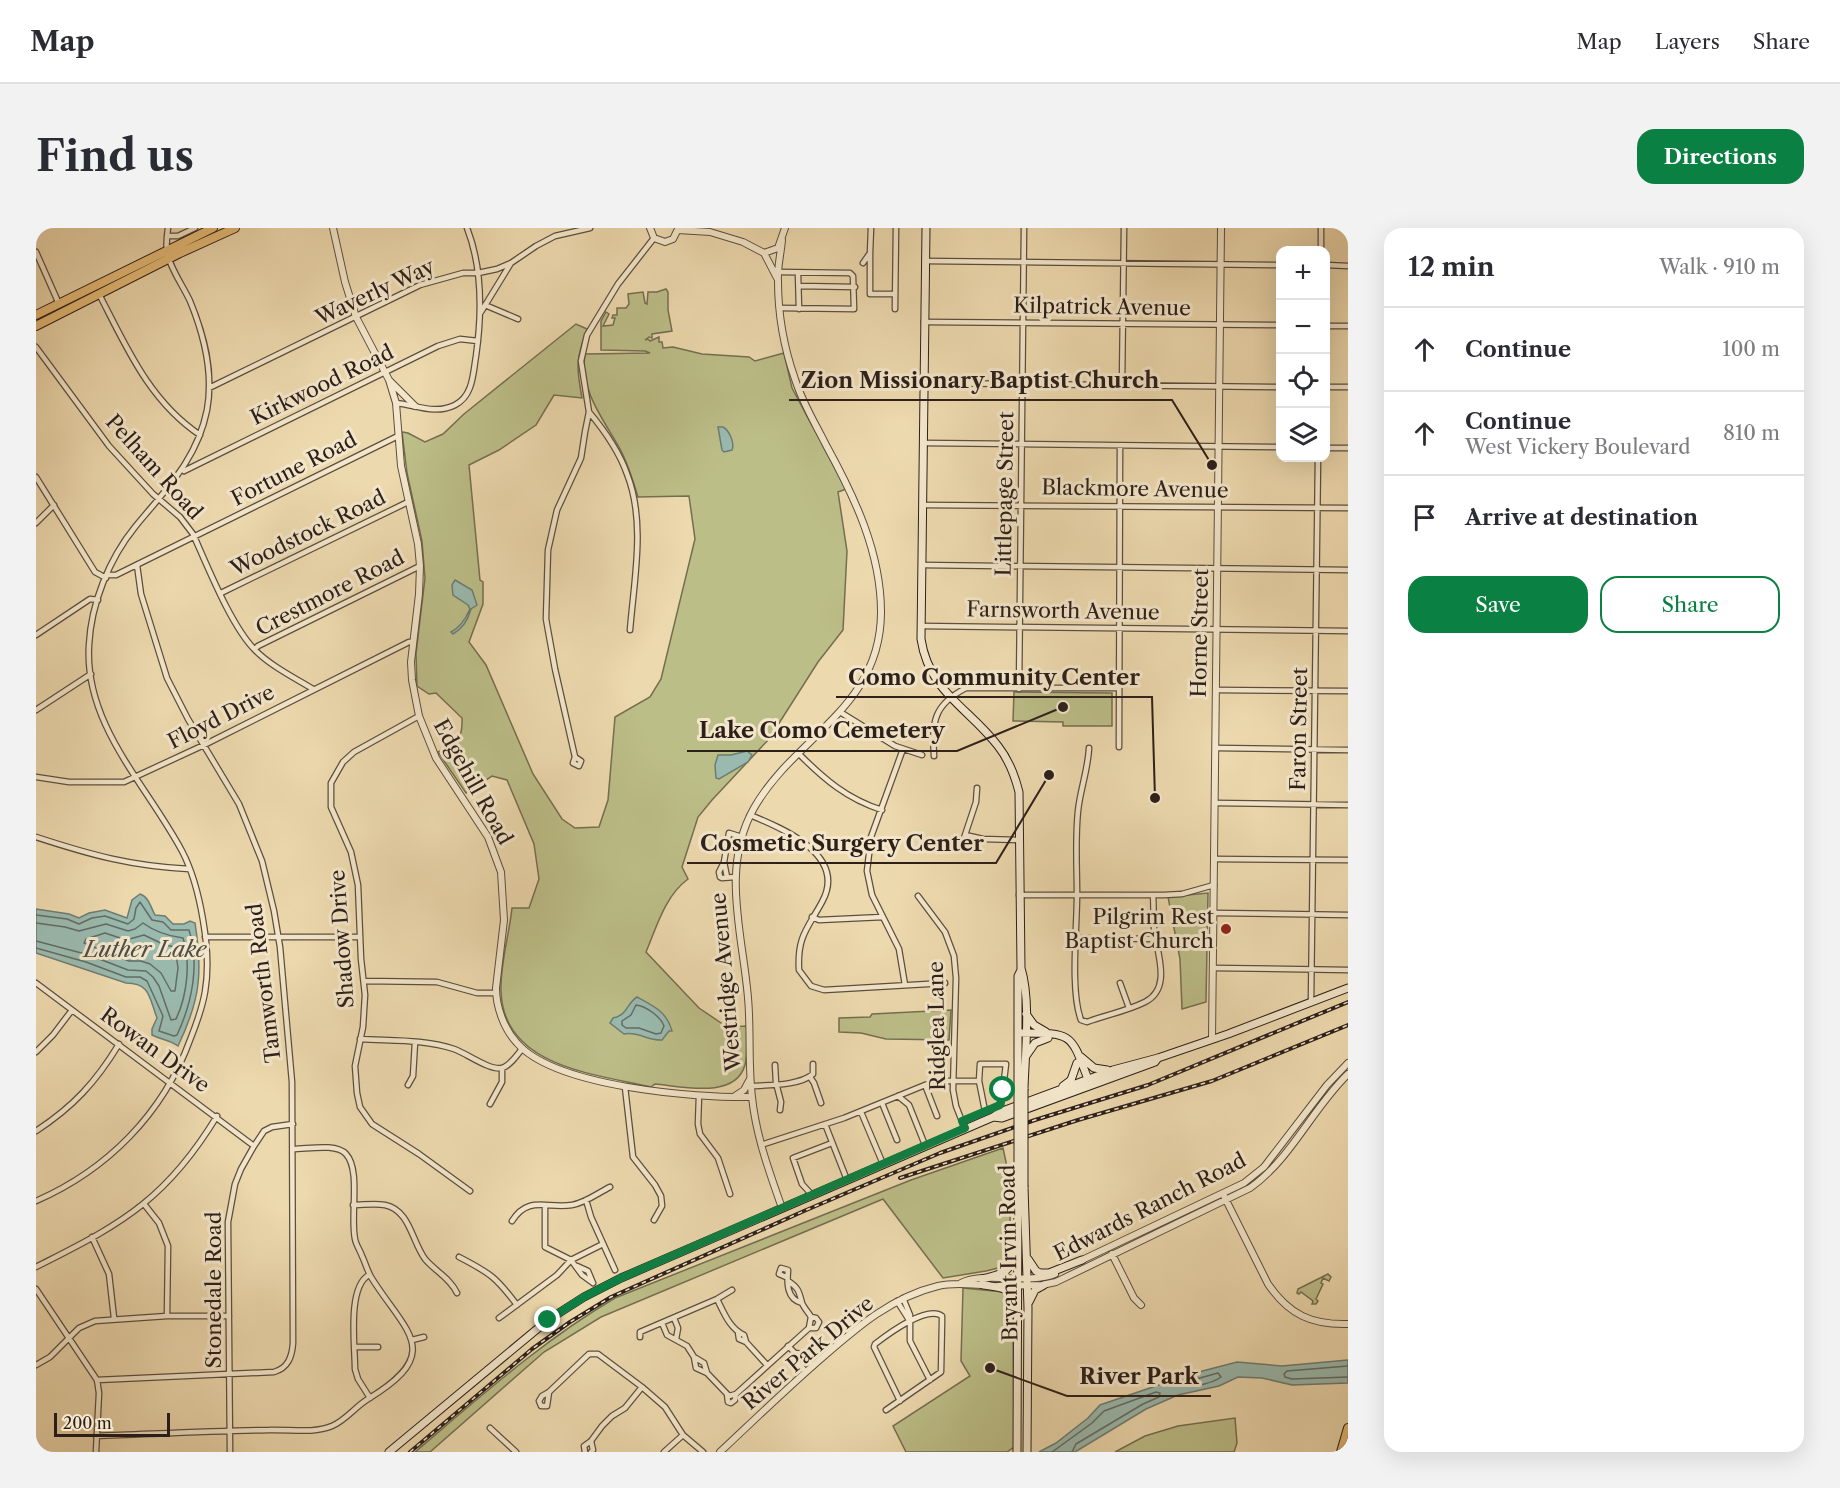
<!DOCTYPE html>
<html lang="en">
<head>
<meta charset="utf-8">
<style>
  :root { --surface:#fff; --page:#f2f2f3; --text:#2b2b33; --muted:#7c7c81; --line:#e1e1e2; --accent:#0b8043 }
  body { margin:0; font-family:"Libre Caslon Text",serif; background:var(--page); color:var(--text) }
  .controls { position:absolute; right:18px; top:18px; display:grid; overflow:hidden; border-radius:12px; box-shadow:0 6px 24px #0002 }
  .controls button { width:54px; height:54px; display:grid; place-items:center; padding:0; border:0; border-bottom:2px solid var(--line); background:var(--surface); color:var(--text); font:30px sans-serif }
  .scale { position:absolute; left:18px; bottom:15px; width:116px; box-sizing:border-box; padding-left:6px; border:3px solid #2c1f1a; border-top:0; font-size:16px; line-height:21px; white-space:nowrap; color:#2c1f1a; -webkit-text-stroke:4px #f3e6ca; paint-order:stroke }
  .stop { position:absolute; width:18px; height:18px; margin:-14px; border:4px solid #0b8043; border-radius:50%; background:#fff }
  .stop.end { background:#0b8043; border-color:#fff; box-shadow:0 2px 6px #0008 }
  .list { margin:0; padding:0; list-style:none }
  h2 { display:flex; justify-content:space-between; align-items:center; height:78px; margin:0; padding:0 24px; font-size:26px }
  h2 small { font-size:20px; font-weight:400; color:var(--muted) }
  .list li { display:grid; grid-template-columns:39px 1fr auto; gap:18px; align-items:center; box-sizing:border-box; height:84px; padding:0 24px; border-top:2px solid var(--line) }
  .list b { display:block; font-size:22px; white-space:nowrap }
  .list p { margin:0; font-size:20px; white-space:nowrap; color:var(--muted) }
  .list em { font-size:20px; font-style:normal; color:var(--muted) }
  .actions { display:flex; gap:12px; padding:18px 24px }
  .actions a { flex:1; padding:14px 0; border:2px solid var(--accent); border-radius:18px; text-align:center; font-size:21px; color:var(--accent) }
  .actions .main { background:var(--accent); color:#fff }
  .icon { flex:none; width:33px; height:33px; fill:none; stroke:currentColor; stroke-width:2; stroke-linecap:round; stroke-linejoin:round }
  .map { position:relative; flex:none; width:1312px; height:1224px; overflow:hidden; border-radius:18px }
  header { display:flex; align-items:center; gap:36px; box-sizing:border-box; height:84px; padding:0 30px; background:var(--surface); border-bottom:2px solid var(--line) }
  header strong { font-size:28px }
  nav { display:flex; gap:33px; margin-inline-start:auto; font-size:21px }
  .intro { display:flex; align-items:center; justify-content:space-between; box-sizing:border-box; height:144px; padding:0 36px }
  h1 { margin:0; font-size:42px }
  .button { padding:15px 27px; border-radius:18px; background:var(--accent); color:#fff; font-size:21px; font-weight:700 }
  main { display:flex; gap:36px; padding:0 36px }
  aside { flex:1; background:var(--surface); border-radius:18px; box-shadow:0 6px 24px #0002 }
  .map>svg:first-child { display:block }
</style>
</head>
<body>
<header>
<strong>Map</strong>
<nav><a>Map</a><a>Layers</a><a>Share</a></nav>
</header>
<div class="intro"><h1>Find us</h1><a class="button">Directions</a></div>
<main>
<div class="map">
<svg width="1312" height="1224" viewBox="0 0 1312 1224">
  <rect width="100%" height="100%" fill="#edd9ae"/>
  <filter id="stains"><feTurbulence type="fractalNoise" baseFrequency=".00333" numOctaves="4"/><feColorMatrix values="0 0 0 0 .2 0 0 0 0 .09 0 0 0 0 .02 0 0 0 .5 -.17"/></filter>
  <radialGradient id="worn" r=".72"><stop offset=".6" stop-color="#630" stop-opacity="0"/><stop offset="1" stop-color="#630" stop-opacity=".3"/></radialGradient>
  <path fill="#bcbe88" stroke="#746e51" stroke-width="1.5" d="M630,61L632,64V82L636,103L616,106V110L613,109L609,112L612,111L614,113L623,109V114H626L627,120L637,119L666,126L713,129L719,133L748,125L756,160L810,261L802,264L811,323L807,402L782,434L733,511L676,572L662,589L646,639L652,651C629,668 621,698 610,724L663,780L691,799L711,798C710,811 712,825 709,837C699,872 645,858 619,856L615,859C559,846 467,839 465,763C464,736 473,708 476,680H493L503,651L498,616L471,552L456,548L430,565L402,524C421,514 427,512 426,490L400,465L393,466L381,458L380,426L389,350L386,313L371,245L366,204L372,205L389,214L407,206L428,186L540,96L551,101C540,131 540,138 546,170L518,167L500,197L463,222L433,237L444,352L447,354V376L433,414L450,437L497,546L526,591L539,600L563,599L572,572L579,489L614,469L625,451L659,311L653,268L602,269C597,252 592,236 584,221C568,192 543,162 549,126L614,125L609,123L565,122V93L570,84L573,86L567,98L577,97L579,90H576L577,87H581V80H590L593,76L592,66L607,64L609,75L611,76L612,64H621Z
    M978,464L1076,465V498H1027V494L977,493Z
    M1172,665L1170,774L1146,781L1144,731L1132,669Z
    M915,782L913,812L850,811L825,805L803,804V790L834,789L836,786Z
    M967,920C974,947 979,1015 966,1039L950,1043L907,1050L847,971L565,1089L508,1124L394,1224H379C444,1169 506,1113 579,1070L875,952Z
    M1292,1046L1295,1049L1293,1053L1287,1050L1285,1055L1287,1056L1280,1071L1282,1073L1280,1076H1276L1277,1073L1265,1064L1263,1066L1261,1065L1262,1061Z
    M927,1060L968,1064L977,1077L978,1219L971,1224H870L857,1198L934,1148L925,1133Z
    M1199,1190L1201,1215L1198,1224H1079L1109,1208L1142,1198Z"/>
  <path fill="#9abaaf" stroke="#6e7c73" stroke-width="1.5" d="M682,199H687C693,202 699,215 696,222L688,224L686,222Z
    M419,352L436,362L441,377L435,381C432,392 426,401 417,406L415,404C425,399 430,390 434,381L432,377L417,367L416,357Z
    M711,523L716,527L712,534L683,551L680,550L679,537L682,527H695Z
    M104,666C113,669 115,680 119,687L129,688L137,696H148L154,693L159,695C167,745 164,772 142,818C134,812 126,812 116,807V801L121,790C113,769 114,755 90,755L0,725V681L33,686L43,690L53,685L69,682L91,690L96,672Z
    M601,769C618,778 631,784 636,803H633L626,812C612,813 602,803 588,806L574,795L577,790C592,787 590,776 601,769Z
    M1312,1132V1155L1256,1157L1226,1150L1202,1149L1183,1158L1142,1167L1110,1181L1039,1224H1003L1020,1215L1052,1190L1064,1177L1155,1146L1201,1134L1246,1138Z"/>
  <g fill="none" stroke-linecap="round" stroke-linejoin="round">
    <path stroke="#636c64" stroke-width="1.5" d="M0,687L31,691L43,696L56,690L69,688L92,696L98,691L100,680L104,674L116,692L127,694L135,702H153C164,736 156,775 141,807L138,808L123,803L127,788L111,753L104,749H90L50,734L0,720
      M0,695L29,699L43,703L70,696L92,703L99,701L107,695C119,704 132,708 147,710C155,734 151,768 140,791L135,792L123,758L117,749L110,743L92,742L53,727L0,713
      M69,705L90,712L108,707L129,717L139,719L142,740L139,763H135L125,745L114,736L105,733H93L48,715L50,711Z
      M600,777C610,778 625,789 628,798L625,805L620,806L603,800H590L586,797V793L595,787Z
      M1312,1138L1251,1143L1248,1146L1249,1149L1256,1151L1312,1149
      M1182,1145L1185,1149C1178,1154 1159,1160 1151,1157L1153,1153Z
      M1016,1224L1056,1195L1068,1183L1120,1164L1124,1165L1123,1169L1107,1176L1040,1216L1036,1224"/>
    <defs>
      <path id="minor" d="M131,8H142L159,0
        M1285,22V0
        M0,24L23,76
        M834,25V66H859
        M889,33L1244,37
        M827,35L834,25L835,0
        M1290,37L1312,38
        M743,44L814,45L817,48L818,81L744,80
        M762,45L763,81
        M763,58L819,59
        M63,66C90,118 113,173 164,207
        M449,77L482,91
        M859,81L860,0
        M445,84L475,35
        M888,94L1244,97
        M1290,98H1312
        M0,119L73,218L117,266L144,289L157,306C171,337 195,398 219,422C235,438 257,449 277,461
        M888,155L1244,159
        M1086,157L1088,0
        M1290,159H1312
        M173,160L384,57L427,45H442L461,41L475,35L500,18L519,8L554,0
        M360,175C380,177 399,187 419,177C437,168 437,146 440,128C446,86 447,41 431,0
        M553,184C568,202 583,223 591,246C610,294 598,352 594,402
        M888,215L1244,219
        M1290,220H1312
        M148,243L402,118L424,111L442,113
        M0,249L59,344L70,350
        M887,277L1312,280
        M0,295L18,277
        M886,337L1312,342
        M72,347H80L362,208
        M185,365L372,274
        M885,398L1312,403
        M0,407L54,371L62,372
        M219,421L222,418L384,338
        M983,461L988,0
        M1180,462L1312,463
        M0,482L55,446
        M804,484L859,518L886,527
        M383,488L318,524L307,534L295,555V579L315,624L322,657L325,731L329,767L327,799L319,838L321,865L324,879L336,896L383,926L434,963
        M1083,519L1084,218
        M1053,520C1052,542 1044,562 1042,583C1039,611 1041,639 1041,667C1041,700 1034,763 1045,792L1051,794C1070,787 1091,783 1109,774C1137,760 1120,723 1118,700C1117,690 1118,678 1117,668
        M1180,520L1312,522
        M867,521L835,609L831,643L836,667L863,721L869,757
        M763,526C788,551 811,571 846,582
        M898,528C896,494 897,477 930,460H1083
        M539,529L545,533L543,538L537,535L539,529L519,441L510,391L512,322L521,282L545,230L549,204L553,184L545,133L551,107L582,56L618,10
        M0,549L33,554H88L168,517L373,414H377
        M1179,575L1312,577
        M714,587C746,600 812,627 786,674C772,700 761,708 763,742L775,758L788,762L909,755
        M929,607L947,611L984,612
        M0,609C55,627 95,638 153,641
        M925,619L940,574L941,560
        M1178,631L1312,632
        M688,634L693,605L706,609
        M691,649L688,634L683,644L684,649L686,650L699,649
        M983,667H1128L1146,666L1178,657
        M882,668L909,704L918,728L920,750L917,862L920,878L927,896
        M1178,685L1312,687
        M776,689L783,692L847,689
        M169,709H323
        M1040,710L1120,711
        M1177,740L1312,742
        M328,753L401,754L441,765H460
        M0,755L218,918
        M1084,755L1093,780
        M1275,774L1282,230
        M324,811C355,813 388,811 418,821C430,825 454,843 466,840C474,838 481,827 486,821
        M0,824L17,807L36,782
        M739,837L740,855L745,874L744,882
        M774,849L778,855L785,875
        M943,853L949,883
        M372,857L377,848L379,814
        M889,857L901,888
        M715,858C733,857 763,858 777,846V836
        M589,859L597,929L619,957L625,968L626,978L618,992
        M663,868L662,896L664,906L682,930L694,966
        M862,868L873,877L889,917
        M846,875L861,912
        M454,876L466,854V840
        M825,884L847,936
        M789,896L811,952
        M0,903C37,879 60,854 83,816
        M725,917L808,890L889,857L906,853H943L944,836H970L965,877L926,893
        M776,967L766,956L757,930L796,915
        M550,972L555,989L579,1042
        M0,973C71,942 127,886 154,812C160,797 166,781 169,764C173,741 171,715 167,692C163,668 157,644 146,623C111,557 48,497 53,417C55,376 73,331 99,299C130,261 161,232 171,182C178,144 168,107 154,73C147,58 136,43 132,28C129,20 131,9 132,0
        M108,976L123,995L132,1018L131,1088
        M317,977C327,977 339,975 349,977C374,982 376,1014 389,1031C399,1043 414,1050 421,1065
        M509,977V1019L535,1032L546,1047L557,1055
        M476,993C492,967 511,981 536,977C549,975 562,965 574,959
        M56,1009L73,1046L78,1090
        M423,1029C454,1045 460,1049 481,1077
        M541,1038L552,1043L557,1055
        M0,1039C37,1020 75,1002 107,976C137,952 161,921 181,888
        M333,1047C311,1059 319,1118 319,1141L322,1151L334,1170
        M750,1049L743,1046L745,1040L752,1042C751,1054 750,1071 766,1075
        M752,1053C763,1060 763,1064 766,1075C768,1080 773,1085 775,1089L773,1100
        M0,1061L61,1152L63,1165L60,1224
        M867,1070L874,1087V1113L894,1152
        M681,1071C688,1085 694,1101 708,1107L710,1114L731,1137
        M861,1073L873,1092
        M463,1090L521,1047L535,1032L567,1016
        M638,1090L642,1100L640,1111
        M626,1095L631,1107L651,1118L658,1129L660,1140L671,1145L693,1168L700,1166L773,1100
        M773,1100H780L783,1094L780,1090L775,1089
        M702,1104L703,1111L710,1114
        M604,1109V1104L681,1071L696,1062
        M376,1112L388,1109
        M752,1118L759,1125L767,1126L777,1138
        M319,1119H342
        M759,1125V1131L770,1144
        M658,1129L668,1135L671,1145
        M0,1137L14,1129L43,1100L59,1093L131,1088H193
        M61,1152L238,1144C252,1140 256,1129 257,1115L256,854L244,719L238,683L226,633L203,576L152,491L131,450L105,366L101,337
        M513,1164L511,1178H505L503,1173L506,1168L513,1164L553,1126H562L606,1159L629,1179L647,1207L667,1224
        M691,1166L692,1174L695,1175L699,1172L700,1166
        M850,1182L905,1144L906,1093V1088C891,1077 852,1106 839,1116L838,1119L864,1173
        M454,1200L480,1224
        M60,1208C117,1206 175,1203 233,1202C253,1201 277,1206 296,1198C310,1192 319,1179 332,1171C410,1124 369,1104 335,1049C331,1042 329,1034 326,1028C324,1022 320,1017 319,1011C314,988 325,942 310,926C300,915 272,921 257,921
        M194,1224L192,994L199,956L205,941L218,918L228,903L236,899L257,896
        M549,1224L548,1218L555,1213L566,1198L576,1188L589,1180L606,1159
        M555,1224L557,1222L555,1213
        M628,1224L647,1207"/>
      <path id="tertiary" d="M297,0L309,54L320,89L353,152L360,175L365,238L382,316L384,338L383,366L375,434L376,452L383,488L400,530L452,609L465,644L468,692L460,760C460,779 468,801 481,815C519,859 659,870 716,869
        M614,0L618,10L629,14L637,11L642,1
        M642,2L674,4L707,14L728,25L741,50
        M728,25L742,20L749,0
        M353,152L379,178
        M1176,811L1185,0
        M699,868L708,862L714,851
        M1188,968L1232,1056C1253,1087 1276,1097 1312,1096
        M746,980C733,943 720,908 716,869C712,836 715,803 712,770C707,707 684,640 718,580C759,508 845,480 845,384C845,324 818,268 790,217C779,195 766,174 759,151C748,120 742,85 742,53C741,40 745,25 746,12
        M1076,1026L1098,1070L1105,1077
        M1044,1033L1208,955L1228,939L1291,857L1312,835
        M925,1055C948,1043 992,1057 1019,1046
        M962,1058L1006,1057L1020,1054L1214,960C1255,931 1276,881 1312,846
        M684,1224C715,1195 746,1165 779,1136C816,1104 852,1070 902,1058C919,1054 934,1057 952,1057"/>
      <path id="secondary" d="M890,0L885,411C893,464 933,480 962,518C973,532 979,548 983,564L985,740C995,772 989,826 988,861
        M990,786L998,797L1010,804
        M986,805C1038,805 1035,806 1053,854
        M990,828L999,815L1012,810
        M1045,829L1058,840L1071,842
        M1027,858L1035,852L1041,835
        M982,861V748L985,742
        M957,889L966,890L1119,834L1122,830
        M988,959L992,1080L991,1224
        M992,1031L1000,1043L1004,1045H1013L1046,1032
        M946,1051C978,1044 975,1040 978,1010
        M947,1057C962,1059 973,1058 979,1074
        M993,1074L999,1062L1008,1057
        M353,1224L512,1092L548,1069L585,1050L957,889L964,884L1077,842L1122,830L1192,806L1312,760
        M981,1224L982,959"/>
      <path id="primary" d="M0,87L177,0
        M0,98L144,25L199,0"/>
      <path id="motorway" d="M1305,1224L1312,1200"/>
    </defs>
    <use href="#minor" stroke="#5c4e3f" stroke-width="7"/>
    <use href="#tertiary" stroke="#5c4e3f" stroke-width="8"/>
    <use href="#secondary" stroke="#2c1f1a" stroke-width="9"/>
    <use href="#primary" stroke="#2c1f1a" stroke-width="10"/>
    <use href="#motorway" stroke="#2c1f1a" stroke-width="10"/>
    <use href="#minor" stroke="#f3e6ca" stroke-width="4.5"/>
    <use href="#tertiary" stroke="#f3e6ca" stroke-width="6"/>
    <use href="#secondary" stroke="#f3e6ca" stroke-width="7"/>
    <use href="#primary" stroke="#e6bc77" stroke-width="8"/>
    <use href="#motorway" stroke="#e6bc77" stroke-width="8"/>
    <defs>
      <path id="rail" d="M864,950L1042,892L1176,853L1312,797
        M374,1224L496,1121L534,1094L575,1069L768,983L904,925L999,892L1112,857L1312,774"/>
    </defs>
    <use href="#rail" stroke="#2c1f1a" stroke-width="4"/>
    <use href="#rail" stroke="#f3e6ca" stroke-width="1.5" stroke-dasharray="4.5" stroke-linecap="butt"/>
    <defs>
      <path id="secondary-bridge" d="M982,861V959
        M988,861V959"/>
    </defs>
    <use href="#secondary-bridge" stroke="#2c1f1a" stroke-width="9" stroke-linecap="butt"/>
    <use href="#secondary-bridge" stroke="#f3e6ca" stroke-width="7"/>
  </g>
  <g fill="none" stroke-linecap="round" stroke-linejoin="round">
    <path stroke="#0b8043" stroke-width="8" d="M512,1092L548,1069L585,1050L929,900L926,893L964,877L967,862"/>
  </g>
  <circle fill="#8f2418" stroke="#f3e6ca" stroke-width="2" cx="1190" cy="701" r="6"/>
  <g text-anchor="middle" stroke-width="6" stroke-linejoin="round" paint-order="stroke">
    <g font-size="21" fill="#2c1f1a" stroke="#f3e6ca">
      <text transform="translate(339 64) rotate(-25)" y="7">Waverly Way</text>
      <text transform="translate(1066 79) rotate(1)" y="7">Kilpatrick Avenue</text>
      <text transform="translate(286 157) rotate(-26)" y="7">Kirkwood Road</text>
      <text transform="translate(118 239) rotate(48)" y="7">Pelham Road</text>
      <text transform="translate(258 241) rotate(-27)" y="7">Fortune Road</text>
      <text transform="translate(1099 261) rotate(1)" y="7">Blackmore Avenue</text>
      <text transform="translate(969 266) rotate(-89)" y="7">Littlepage Street</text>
      <text transform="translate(272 305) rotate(-26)" y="7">Woodstock Road</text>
      <text transform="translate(294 365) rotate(-27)" y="7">Crestmore Road</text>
      <text transform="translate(1027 383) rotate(1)" y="7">Farnsworth Avenue</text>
      <text transform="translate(1164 405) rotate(-89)" y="7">Horne Street</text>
      <text transform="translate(185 489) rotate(-27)" y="7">Floyd Drive</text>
      <text transform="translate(1263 501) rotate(-89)" y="7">Faron Street</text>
      <text transform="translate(437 554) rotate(61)" y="7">Edgehill Road</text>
      <text transform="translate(306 711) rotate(-94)" y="7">Shadow Drive</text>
      <text transform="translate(690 754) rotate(-95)" y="7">Westridge Avenue</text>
      <text transform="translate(228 755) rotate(-97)" y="7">Tamworth Road</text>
      <text transform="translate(901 798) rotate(-91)" y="7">Ridglea Lane</text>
      <text transform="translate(119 822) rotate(36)" y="7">Rowan Drive</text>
      <text transform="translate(1114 979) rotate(-27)" y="7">Edwards Ranch Road</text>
      <text transform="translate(973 1025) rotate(-91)" y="7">Bryant Irvin Road</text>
      <text transform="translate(178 1062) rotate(-90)" y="7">Stonedale Road</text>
      <text transform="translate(772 1125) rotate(-40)" y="7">River Park Drive</text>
    </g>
    <g font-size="21" fill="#2c1f1a" stroke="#f3e6ca" text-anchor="end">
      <text x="1178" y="696">Pilgrim Rest<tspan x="1178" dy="24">Baptist Church</tspan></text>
    </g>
    <g font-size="22" font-style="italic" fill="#4d4e47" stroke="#f3e6ca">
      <text x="109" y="729">Luther Lake</text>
    </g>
  </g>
  <path fill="none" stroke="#2c1f1a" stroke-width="2" d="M1176 237L1136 172H753M1119 570L1116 469H800M1027 479L921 523H651M1013 547L960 635H651M954 1140L1031 1168H1175"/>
  <g fill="#2c1f1a" stroke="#f3e6ca" stroke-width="2">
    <circle cx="1176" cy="237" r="6"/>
    <circle cx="1119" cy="570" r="6"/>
    <circle cx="1027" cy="479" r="6"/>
    <circle cx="1013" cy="547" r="6"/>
    <circle cx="954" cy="1140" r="6"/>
  </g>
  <g font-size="22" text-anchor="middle" font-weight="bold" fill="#2c1f1a" stroke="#f3e6ca" stroke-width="6" stroke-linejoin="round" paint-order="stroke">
    <text x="944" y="160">Zion Missionary Baptist Church</text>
    <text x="958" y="457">Como Community Center</text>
    <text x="786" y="510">Lake Como Cemetery</text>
    <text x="806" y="623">Cosmetic Surgery Center</text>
    <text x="1103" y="1156">River Park</text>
  </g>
  <rect width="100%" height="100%" filter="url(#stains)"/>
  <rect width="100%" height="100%" fill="url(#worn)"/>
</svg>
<div class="controls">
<button>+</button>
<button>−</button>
<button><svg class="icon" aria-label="locate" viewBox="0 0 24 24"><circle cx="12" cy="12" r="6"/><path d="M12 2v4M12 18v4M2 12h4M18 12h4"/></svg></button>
<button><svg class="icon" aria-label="layers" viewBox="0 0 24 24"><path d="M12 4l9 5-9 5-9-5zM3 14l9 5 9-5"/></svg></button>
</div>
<div class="scale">200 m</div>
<div class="stop" style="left:967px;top:862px"></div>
<div class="stop end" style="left:512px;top:1092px"></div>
</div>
<aside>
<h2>12 min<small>Walk · 910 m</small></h2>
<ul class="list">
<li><svg class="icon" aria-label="ahead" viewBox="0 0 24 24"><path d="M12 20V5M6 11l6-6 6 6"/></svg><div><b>Continue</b></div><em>100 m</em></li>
<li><svg class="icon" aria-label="ahead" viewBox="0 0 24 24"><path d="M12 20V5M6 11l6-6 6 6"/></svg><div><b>Continue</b><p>West Vickery Boulevard</p></div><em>810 m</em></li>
<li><svg class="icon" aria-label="arrive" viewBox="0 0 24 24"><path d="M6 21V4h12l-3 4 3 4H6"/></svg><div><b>Arrive at destination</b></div></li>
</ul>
<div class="actions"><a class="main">Save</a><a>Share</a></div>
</aside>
</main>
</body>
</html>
